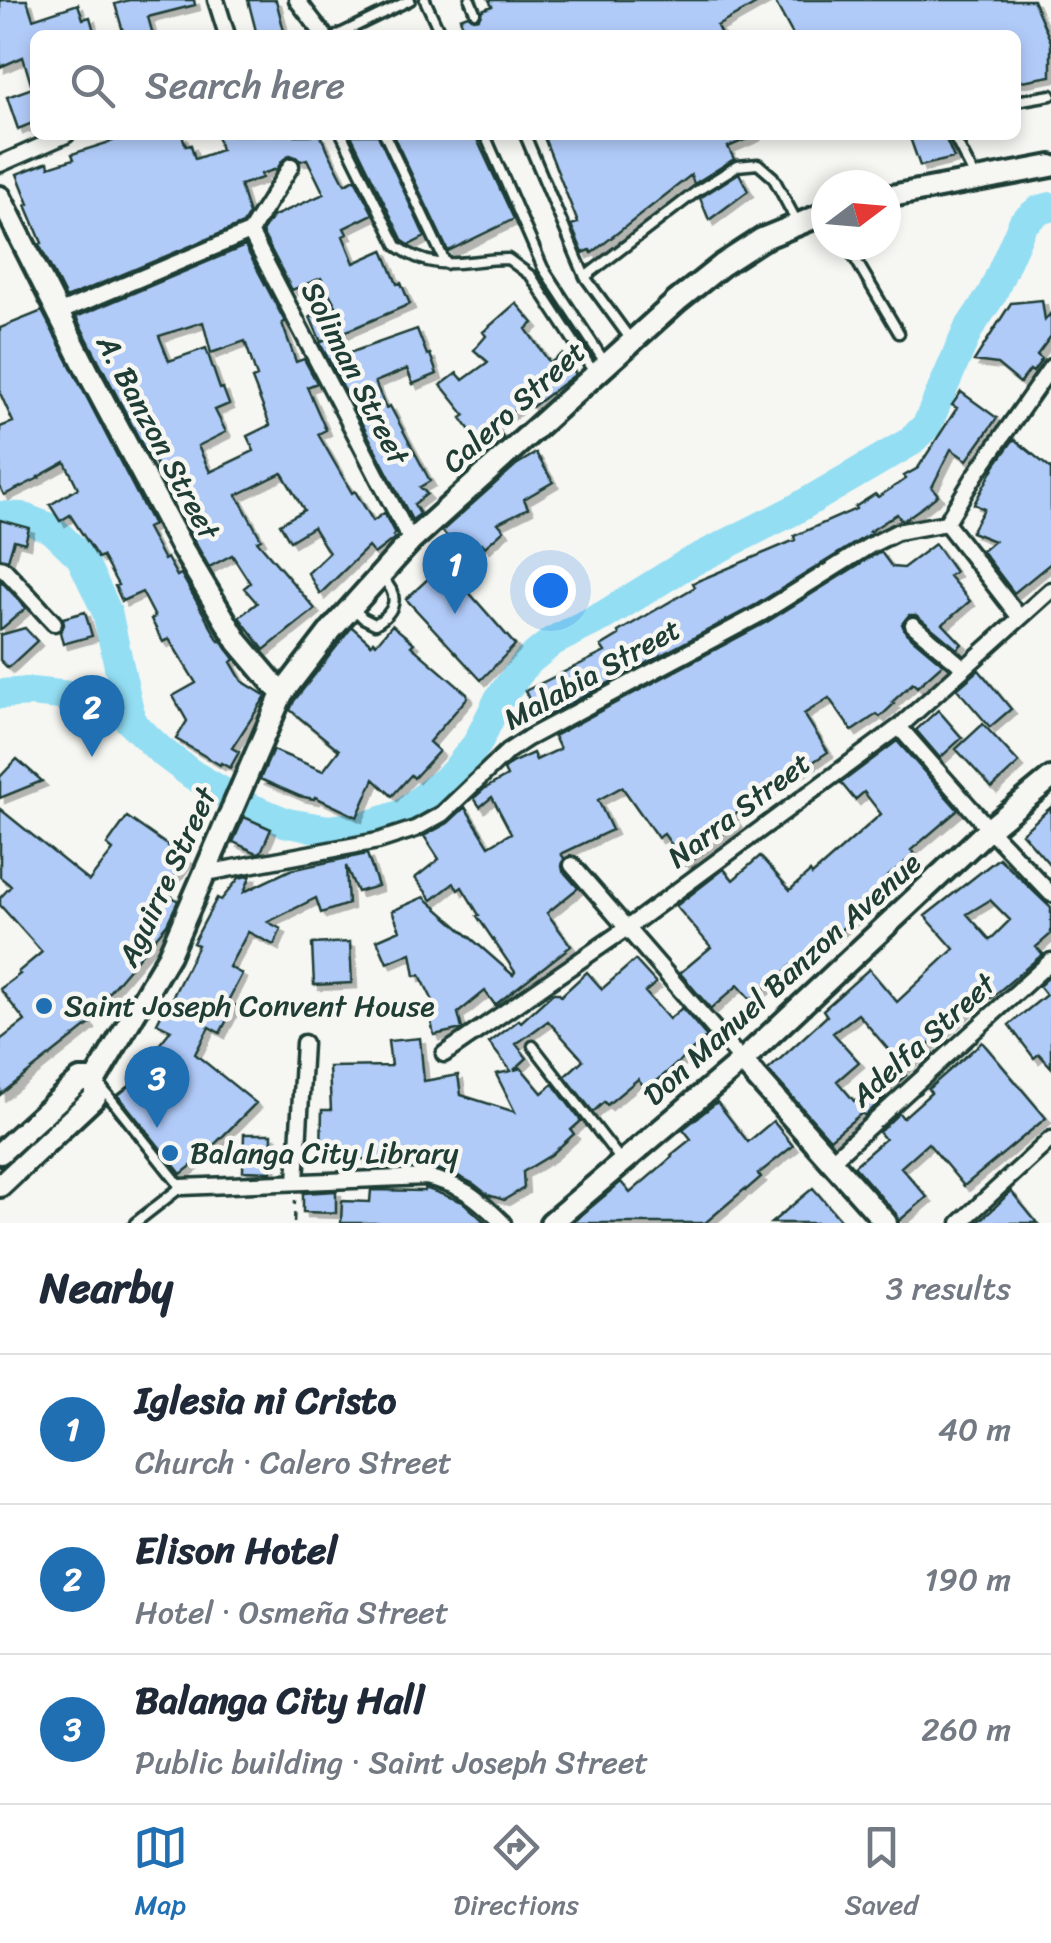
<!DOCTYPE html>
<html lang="en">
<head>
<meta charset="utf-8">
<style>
  :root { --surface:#fff; --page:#f2f2f3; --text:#1f2937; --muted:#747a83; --line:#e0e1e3; --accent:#1f6fb2 }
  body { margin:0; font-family:Sriracha,sans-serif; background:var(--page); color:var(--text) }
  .compass { position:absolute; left:811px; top:170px; width:90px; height:90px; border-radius:50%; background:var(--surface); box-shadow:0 5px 15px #0003; rotate:74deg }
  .you { position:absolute; left:550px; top:590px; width:35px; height:35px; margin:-25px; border:8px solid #fff; border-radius:50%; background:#1a73e8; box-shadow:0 0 0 15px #1a73e833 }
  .badge { display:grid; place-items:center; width:65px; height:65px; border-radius:50%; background:var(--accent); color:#fff; font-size:32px; font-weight:700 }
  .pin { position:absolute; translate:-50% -82px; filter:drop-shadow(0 2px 5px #0008) }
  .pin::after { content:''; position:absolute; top:52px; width:35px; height:30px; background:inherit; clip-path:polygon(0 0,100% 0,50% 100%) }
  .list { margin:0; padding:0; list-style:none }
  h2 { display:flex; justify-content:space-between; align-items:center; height:130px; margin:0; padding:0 40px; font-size:42px }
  h2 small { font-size:32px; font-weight:400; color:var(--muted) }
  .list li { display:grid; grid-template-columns:65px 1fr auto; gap:30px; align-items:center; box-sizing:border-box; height:150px; padding:0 40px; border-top:2px solid var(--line) }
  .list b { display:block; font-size:38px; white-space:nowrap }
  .list p { margin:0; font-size:32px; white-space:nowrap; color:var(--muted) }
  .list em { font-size:32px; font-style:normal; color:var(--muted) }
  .icon { flex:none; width:55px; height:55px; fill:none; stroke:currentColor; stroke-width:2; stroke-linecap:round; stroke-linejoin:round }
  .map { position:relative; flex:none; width:1051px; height:1223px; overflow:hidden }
  .search { position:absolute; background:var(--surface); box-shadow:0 5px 15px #0003; left:30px; right:30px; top:30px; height:110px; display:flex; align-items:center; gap:25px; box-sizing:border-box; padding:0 35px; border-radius:15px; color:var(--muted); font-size:38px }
  .sheet { height:580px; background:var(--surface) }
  nav { display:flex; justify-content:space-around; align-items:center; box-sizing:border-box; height:140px; border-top:2px solid var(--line); background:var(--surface); font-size:28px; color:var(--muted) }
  nav a { display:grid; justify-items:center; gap:5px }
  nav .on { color:var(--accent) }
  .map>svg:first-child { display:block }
</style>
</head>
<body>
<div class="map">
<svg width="1051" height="1223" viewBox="0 0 1051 1223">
  <defs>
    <filter id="shadow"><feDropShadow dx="5" dy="5" stdDeviation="0" flood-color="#0004"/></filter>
  </defs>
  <rect width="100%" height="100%" fill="#f6f6f2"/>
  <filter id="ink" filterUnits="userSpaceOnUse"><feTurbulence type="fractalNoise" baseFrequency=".01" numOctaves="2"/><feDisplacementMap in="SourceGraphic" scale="20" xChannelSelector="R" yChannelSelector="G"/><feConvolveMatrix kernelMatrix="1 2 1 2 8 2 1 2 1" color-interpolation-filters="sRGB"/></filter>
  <g filter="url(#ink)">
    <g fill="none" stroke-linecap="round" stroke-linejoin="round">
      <path stroke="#93def3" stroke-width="30" d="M0,516L21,517L52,529L81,557L107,612L131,720
        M0,694L31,692L108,700L161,751L193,775L250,808L287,823L329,830L370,825L403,814L453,774L477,744L499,699L527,662L553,641L603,616L685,565L794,510L910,442L927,425L968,330L992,294L1023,223L1039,210L1051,207"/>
    </g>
    <path fill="#b1cbf9" stroke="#1f3d34" stroke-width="2.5" fill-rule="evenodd" filter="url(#shadow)" d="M0,0H27L33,19L78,4L83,19L90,17L95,35H35V83L31,84L23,57L0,67Z
      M129,0H194L195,5L148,17L153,35H124L115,4Z
      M248,0H276L285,35H257Z
      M489,0H763L717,26L721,35H466L460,18L468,15L473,19L479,18L482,10L492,6Z
      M774,0H1033L1051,42V76L1016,82V35H793Z
      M35,87V122L18,129L7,97Z
      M111,135H182L186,146L191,145L195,159L221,150L217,135H320L345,184L355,179L373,214L344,228L347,234L343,236L354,263L383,250L397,284L401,283L410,304L321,342L310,317L336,306L321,278L292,290L262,232L272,217L324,194L307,159L300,161L296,157L290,155L283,160L277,169L261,174L262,178L240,185L249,214L243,224L66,298L39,244L42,243L26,205L29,204L17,174L48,162L49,167L74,159L72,154L113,141Z
      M351,135H378L425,237L409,245L403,241Z
      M393,135H475L514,219L448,251Z
      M543,135H756L728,147L734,159L694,184L691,175L592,253L590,250L583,253L571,225L578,223Z
      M909,135H944L954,158L920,166Z
      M739,173L748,191L709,220L700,198Z
      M245,246L285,322L282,323L296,362L304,359L317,383L307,387L326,430L318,434L352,493L355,491L373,521L384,513L395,534L393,536L395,538L374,554L368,547L320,594L308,573L329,553L313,527L290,541L280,524L304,510L282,473L237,495L261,539L257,541L315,609L264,650L239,617L257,603L244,588L250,583L232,555L209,567L186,526L195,520L177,484L166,488L152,455L148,456L76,317ZM203,322L211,353L245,341L257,377L252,379L270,425L247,436L254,451L210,472L198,446L226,432L215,410L229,404L223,388L220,389L206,348L169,361L159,336Z
      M1042,300L1045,320L1051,313V336L1037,355L1042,359L1033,372L1030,370L1020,383L997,364L974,361L1011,303Z
      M516,303L533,323L526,329L550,363L562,354L576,374L532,407L527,400L495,426L503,438L485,451L461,418L465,415L441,385L457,373L463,380L488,362L474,350L486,336L483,332Z
      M42,311L153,525L147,528L164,560L167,558L177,576L181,574L219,641L221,640L235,659L231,662L242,681L266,696L232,748L239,752L230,768L221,763L220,765L176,739L187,721L173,696L196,683L169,639L163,642L151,619L155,617L142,592L122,601L115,586L118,585L102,556L98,558L70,515L60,521L50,505L78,488L65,462L38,477L39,478L4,495L0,487V427L13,422L0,393V328Z
      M417,329L427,355L430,354L437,374L413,384L407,369L375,382L386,408L390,406L430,481L420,487L427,494L414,504L420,514L412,520L320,343L330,338L338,357Z
      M961,392L997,418L967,460L951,449L932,487L938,495L924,506L904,520H901L897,514L869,532L871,533L757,604L539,720L525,691L605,652L601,646L619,635L618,632L695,587L693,583L795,540L794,536L856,509L855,507L875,494L878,497L906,479L904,476L918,468L957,408L952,405Z
      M1014,439L1051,469V563L1014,593L982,551L994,541L971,532L984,509L974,504L996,464Z
      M536,453L553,482L524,499L528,508L498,523L504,530L485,547L482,543L467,557L442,531L516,465Z
      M0,520L29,528L25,543L14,540L8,560L0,558Z
      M935,544L955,572L949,576L970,601L943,624L962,644L957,649L916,615H909L902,624L906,633L943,664L917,687L913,683L892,702L894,704L880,717L877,714L852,731L829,698L804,714L828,752L732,816L737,823L707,846L709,848L686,865L664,834L658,838L622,787L598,800L612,830L561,854L564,858L562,866L563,871L578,888L547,913L571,946L495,1005L485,991L458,1013L462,1029L434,1035L428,1008L436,1007L420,975L415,976L411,953L387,963L377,940L400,930L392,911L424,897L513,975L515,972L477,916L479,915L462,887L458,890L454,883L432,900L415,878L439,859L424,836L448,823L465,807L489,846L511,833L492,797L480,807L474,798L484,789L507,776L504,770L511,763L533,753L536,760L560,749L554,736L767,622L874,555L881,552L892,567L903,568Z
      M444,564L515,645L481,680L406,599Z
      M0,580L26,608L0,630Z
      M85,612L92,636L63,644L60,632L64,625L63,618Z
      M392,625L414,643L411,646L467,694V698L429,742L439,751L414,778L411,775L392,796L374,779L357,817L315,797L314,799L299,796L260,779L273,750L323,771L339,750L290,710L294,701L352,627L371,644L373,641L376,644Z
      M25,628L37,641L8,668L0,660V635Z
      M979,670L1011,709L990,727L957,689Z
      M938,710L962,738L940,758L916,730Z
      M983,724L1019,763L992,788L956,749Z
      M897,741L958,810L911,850L915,854L885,879L891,886L813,954L810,950L751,1000L738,985L711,1009L680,973L711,947L676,906L724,869L733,880L760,856L790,890L810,872L812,875L881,814L864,792L855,800L841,783Z
      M17,759L42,781L0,798V777Z
      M1051,807V866L1022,833Z
      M0,809L89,881L113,850L107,845L127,817L187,859L164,891L178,901L167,924L86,1019L90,1024L0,1095V1040L25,1021L0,989L20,974L18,972L42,952L0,905V898L11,886L0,877Z
      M244,817L271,829L261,852L257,853L233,842Z
      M367,854L378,886L357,892L346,866L348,904L321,913L316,898L268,922L281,929L274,945L248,932L229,967L242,974L228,1001L235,1005L220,1033L209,1027L195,1054L256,1103L199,1160L181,1174L118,1095L137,1080L134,1076L171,1030L157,1023L165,1007L167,1008L184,974L198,945L193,943L217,898L221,900L239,878L251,875L244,892L290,870Z
      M999,858L1051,908V934L1036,947L1043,954L991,998L986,992L904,1068L858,1014L833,1033L859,1062L837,1081L854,1101L897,1064L906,1075L883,1095L885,1097L865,1116L862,1113L830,1139L768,1070L827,1016L823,1010L869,969L897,1002L954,949L925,916ZM990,900L1010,920L990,940L967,914Z
      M350,942L352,983L314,985L312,944Z
      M635,960L656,983L645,992L669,1019L682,1008L707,1037L647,1090L638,1079L607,1105L604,1102L593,1112L565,1076L583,1060L548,1021L516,1044L527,1058L514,1070L521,1068L542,1093L553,1084L581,1121L571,1130L574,1134L551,1155L523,1172L524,1188L504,1200L488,1195L474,1184L454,1174L426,1166V1161L360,1159V1152L321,1151L322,1110H331L329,1067L391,1066L388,1041L420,1038L424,1081L458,1075L461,1095L515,1112L496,1074L511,1071L489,1043L519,1020L521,1022L553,993H558L561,996L587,972L602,989Z
      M1051,975V1067L1039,1054L1034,1058L1009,1025L1046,995L1039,986Z
      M982,1042L1046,1118L964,1186L928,1143L901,1167L927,1197L899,1221L896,1214L854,1166L885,1139L879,1132L899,1113L903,1118L931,1093L928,1089Z
      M717,1102L748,1142L773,1121L793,1146L758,1174L761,1177L746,1190L745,1189L705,1223H572L621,1182L630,1193L672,1157L671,1155L691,1139L683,1129Z
      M244,1134H272L271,1172L243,1171Z
      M425,1188L463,1202L486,1223H341L342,1201L370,1202L371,1190L424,1191Z
      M813,1188L843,1223H771Z
      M336,1191V1213L303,1212V1193Z
      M1011,1191L1037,1223H977L991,1211Z"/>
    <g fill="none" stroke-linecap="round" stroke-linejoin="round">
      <defs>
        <path id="lane" d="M425,0L441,35
          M470,0L475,12
          M338,35L410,0
          M1016,101L1051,95
          M342,135L397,246C437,275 464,259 508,259L531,276L595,374
          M385,135L446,264
          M485,135L543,268L606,364
          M525,135L585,277L631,340
          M953,135L976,179
          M847,245L899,333
          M585,277L697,191L737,166L758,164L773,177L797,222
          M352,607L363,618L375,624C396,612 400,596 383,579
          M533,1046L620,1159
          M99,1084L181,1187L135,1223"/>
        <path id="street" d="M216,0L227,35
          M297,0L324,35
          M0,164L66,135
          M250,232L411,541
          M250,232L291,166
          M58,313L250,232
          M946,523L976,474L1051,367
          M946,523L1020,618
          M0,568L5,570L54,623
          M913,625L964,668
          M899,727L989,829L1051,894
          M572,865L742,1061
          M206,873L378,841L415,829L442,814L508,751L528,738L762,613L869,546L897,532L946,523
          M444,1054L627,928L899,727L1051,590
          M831,1161L1051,961
          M296,1182L304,1043
          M181,1187L426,1177C464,1186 475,1196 503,1223
          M960,1223L1051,1139"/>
        <path id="secondary" d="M0,197L89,374L182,548L238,642L282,694
          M886,197L1051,166
          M742,1061L886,1223
          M0,1153L80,1080H95
          M0,1186L95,1097V1080L169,955L282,694L331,630L411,541L677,301L722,265L762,239L826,213
          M551,1223L742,1061L989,829L1051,778"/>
      </defs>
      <use href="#lane" stroke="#1f3d34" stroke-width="15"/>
      <use href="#street" stroke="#1f3d34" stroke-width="21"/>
      <use href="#secondary" stroke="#1f3d34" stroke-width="28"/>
      <path stroke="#1f3d34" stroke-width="2.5" stroke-dasharray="10 8" stroke-linecap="butt" d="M294,1223L295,1200"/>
      <use href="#lane" stroke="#f6f6f2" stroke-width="8"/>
      <use href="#street" stroke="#f6f6f2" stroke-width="14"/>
      <use href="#secondary" stroke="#f6f6f2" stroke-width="20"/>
    </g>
  </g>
  <g fill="#1f6fb2" stroke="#f6f6f2" stroke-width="4">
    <circle cx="44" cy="1006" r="10"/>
    <circle cx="170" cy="1153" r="10"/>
  </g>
  <g text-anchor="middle" stroke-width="9" stroke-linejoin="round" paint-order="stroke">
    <g font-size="30" fill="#1f3d34" stroke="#f6f6f2">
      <text transform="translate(355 373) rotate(63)" y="10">Soliman Street</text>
      <text transform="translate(514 407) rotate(-42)" y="10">Calero Street</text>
      <text transform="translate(158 437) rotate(62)" y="10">A. Banzon Street</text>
      <text transform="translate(592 674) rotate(-29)" y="10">Malabia Street</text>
      <text transform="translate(739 810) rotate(-37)" y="10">Narra Street</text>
      <text transform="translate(167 877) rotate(-65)" y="10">Aguirre Street</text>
      <text transform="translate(782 979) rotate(-42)" y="10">Don Manuel Banzon Avenue</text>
      <text transform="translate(923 1040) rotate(-42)" y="10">Adelfa Street</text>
    </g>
    <g font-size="30" fill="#1f3d34" stroke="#f6f6f2" text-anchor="start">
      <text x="64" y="1016">Saint Joseph Convent House</text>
      <text x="190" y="1163">Balanga City Library</text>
    </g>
  </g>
</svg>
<svg class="compass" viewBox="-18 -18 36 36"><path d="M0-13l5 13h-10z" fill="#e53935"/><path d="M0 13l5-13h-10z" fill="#747a83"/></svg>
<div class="you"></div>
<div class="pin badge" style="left:455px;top:614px">1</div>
<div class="pin badge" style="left:92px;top:757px">2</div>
<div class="pin badge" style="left:157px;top:1128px">3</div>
<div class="search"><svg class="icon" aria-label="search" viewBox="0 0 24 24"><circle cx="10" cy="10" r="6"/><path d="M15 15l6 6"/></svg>Search here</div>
</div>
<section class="sheet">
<h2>Nearby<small>3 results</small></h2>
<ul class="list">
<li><span class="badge">1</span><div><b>Iglesia ni Cristo</b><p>Church · Calero Street</p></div><em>40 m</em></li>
<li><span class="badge">2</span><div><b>Elison Hotel</b><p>Hotel · Osmeña Street</p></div><em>190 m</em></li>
<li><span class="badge">3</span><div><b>Balanga City Hall</b><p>Public building · Saint Joseph Street</p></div><em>260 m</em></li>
</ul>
</section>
<nav>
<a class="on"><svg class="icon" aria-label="map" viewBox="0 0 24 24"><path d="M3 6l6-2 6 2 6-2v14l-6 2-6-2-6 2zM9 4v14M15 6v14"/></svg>Map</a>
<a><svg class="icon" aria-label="directions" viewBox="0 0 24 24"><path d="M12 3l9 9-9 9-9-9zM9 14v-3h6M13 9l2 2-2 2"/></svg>Directions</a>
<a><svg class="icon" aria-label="saved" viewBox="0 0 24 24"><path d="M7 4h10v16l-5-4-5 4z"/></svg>Saved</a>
</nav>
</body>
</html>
